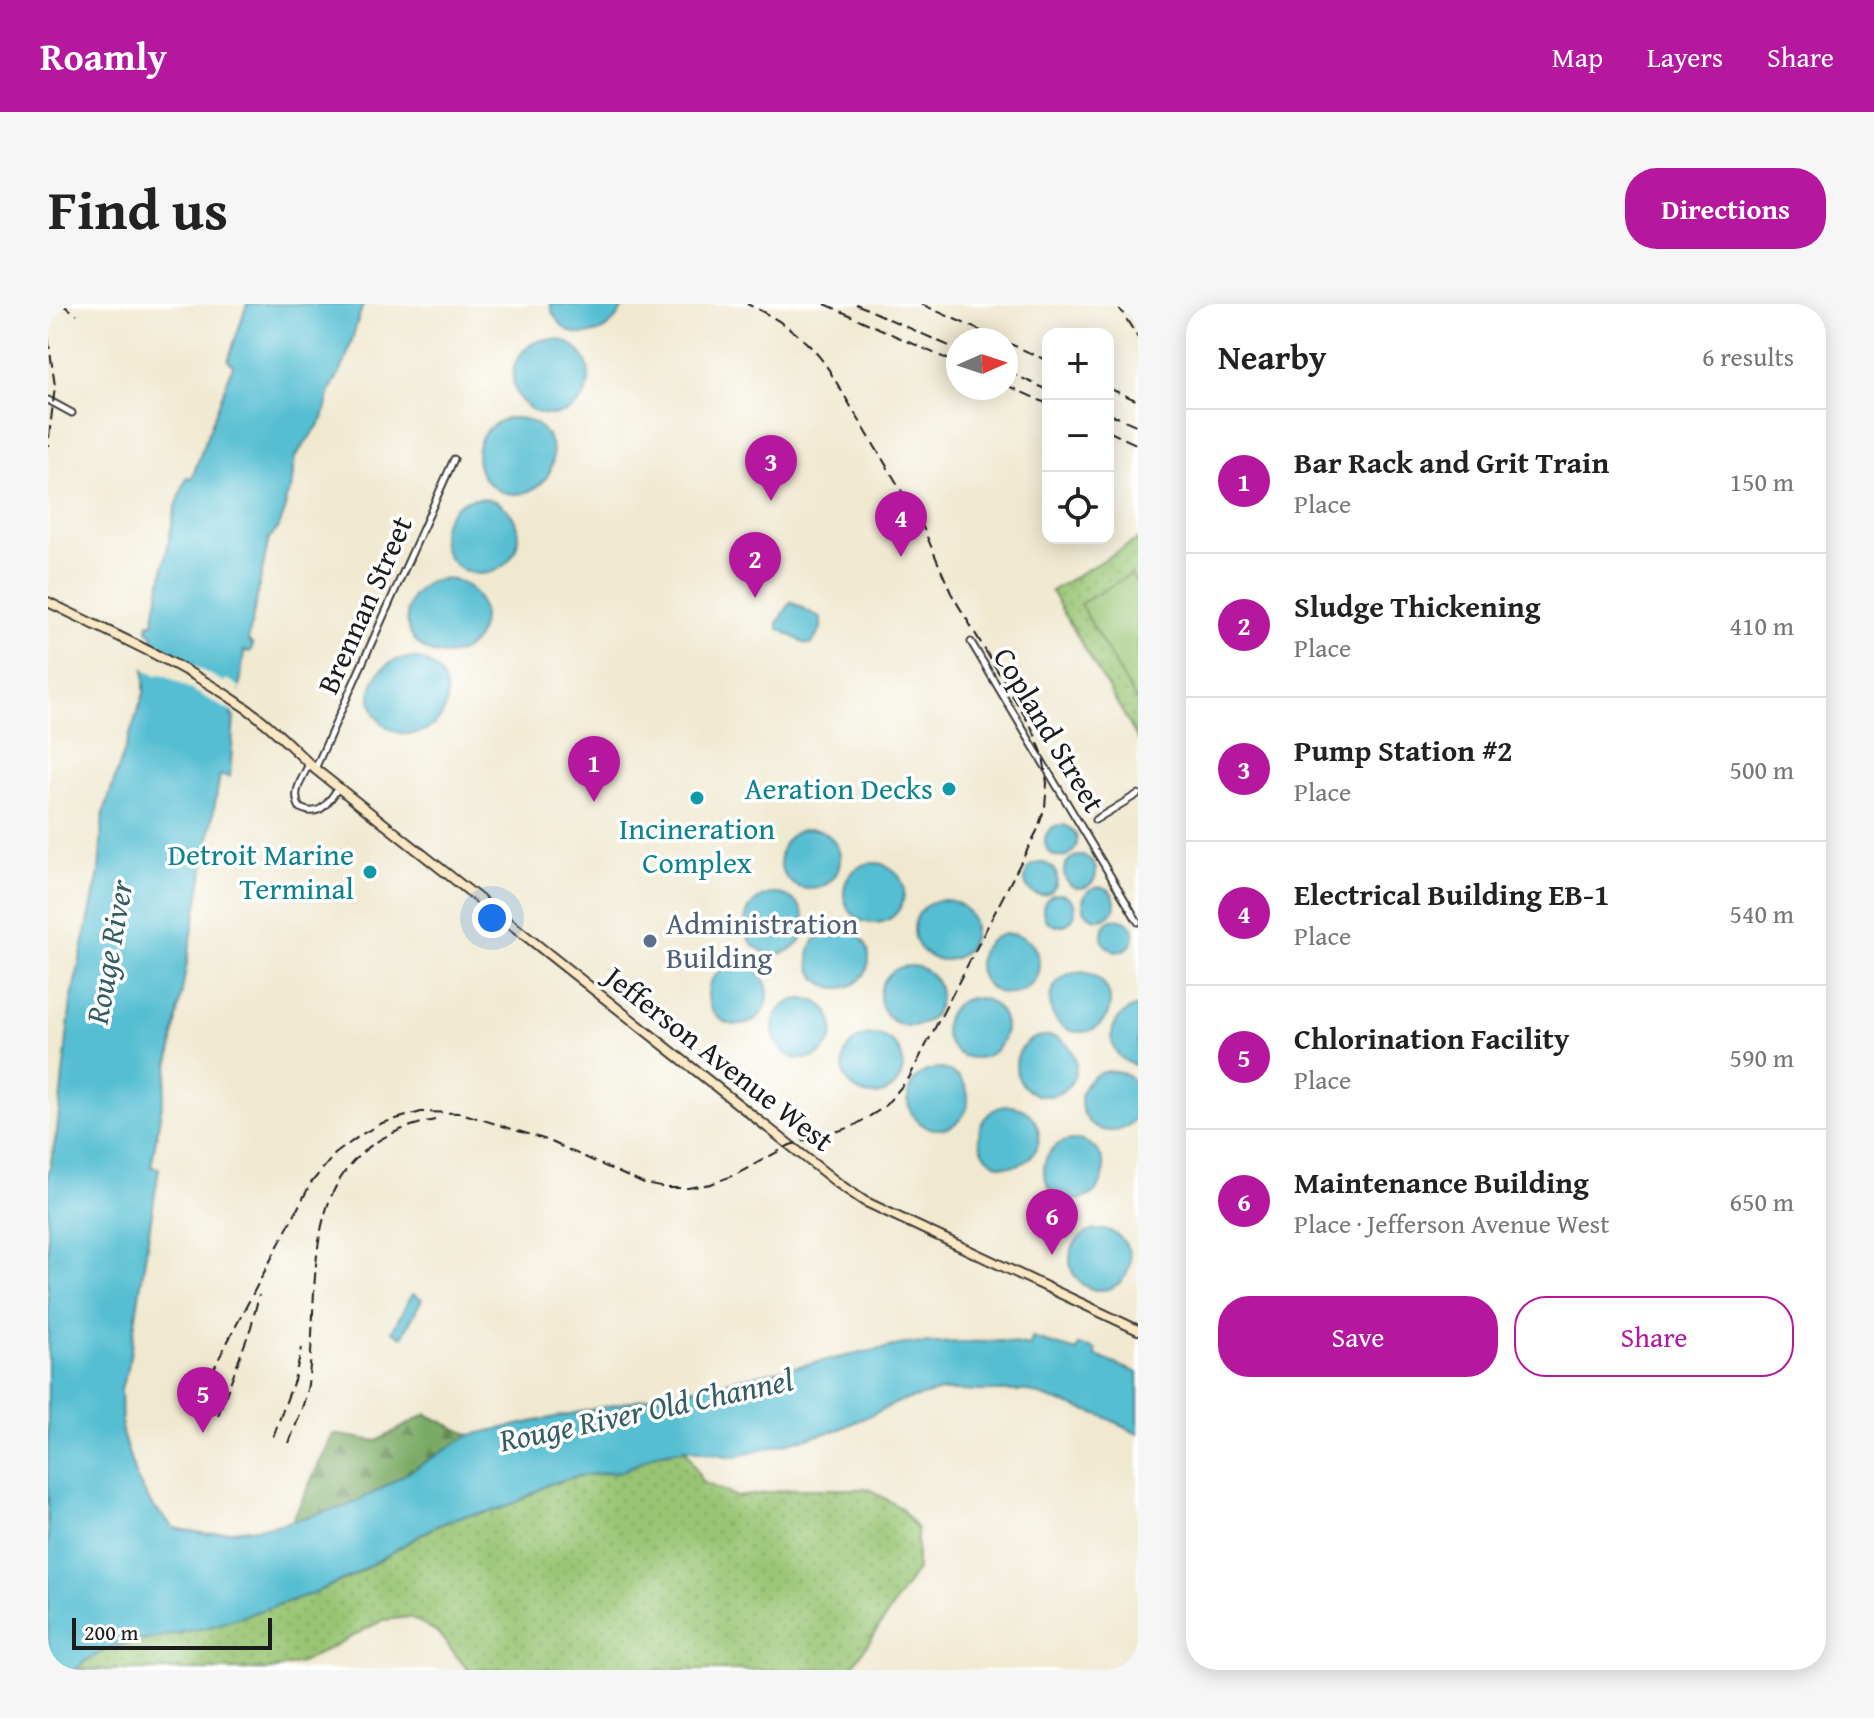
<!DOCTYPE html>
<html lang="en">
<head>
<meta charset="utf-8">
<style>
  :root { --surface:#fff; --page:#f6f6f6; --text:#222; --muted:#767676; --line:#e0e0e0; --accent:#b5179e }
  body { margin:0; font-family:"Gentium Book Plus",serif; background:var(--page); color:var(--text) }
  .controls { position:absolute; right:24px; top:24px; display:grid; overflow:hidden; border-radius:16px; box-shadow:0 4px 20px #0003 }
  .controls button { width:72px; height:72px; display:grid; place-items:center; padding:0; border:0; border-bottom:2px solid var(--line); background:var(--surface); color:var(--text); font:40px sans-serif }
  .compass { position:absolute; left:898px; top:24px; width:72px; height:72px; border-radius:50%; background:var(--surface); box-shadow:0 4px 20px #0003; rotate:87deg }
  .scale { position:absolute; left:24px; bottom:20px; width:200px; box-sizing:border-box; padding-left:8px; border:4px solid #1c1c1c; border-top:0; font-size:22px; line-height:28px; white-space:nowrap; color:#1c1c1c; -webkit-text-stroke:6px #fff; paint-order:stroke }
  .you { position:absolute; left:444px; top:614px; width:28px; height:28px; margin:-20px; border:6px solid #fff; border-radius:50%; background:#1a73e8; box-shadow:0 0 0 12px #1a73e833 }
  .badge { display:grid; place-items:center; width:52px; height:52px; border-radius:50%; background:var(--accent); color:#fff; font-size:26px; font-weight:700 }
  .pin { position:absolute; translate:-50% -66px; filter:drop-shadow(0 2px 4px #0008) }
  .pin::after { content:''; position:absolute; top:42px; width:28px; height:24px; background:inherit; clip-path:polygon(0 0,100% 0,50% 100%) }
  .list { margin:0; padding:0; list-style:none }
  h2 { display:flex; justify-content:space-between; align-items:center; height:104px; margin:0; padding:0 32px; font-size:34px }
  h2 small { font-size:26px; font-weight:400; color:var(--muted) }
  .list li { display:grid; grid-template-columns:52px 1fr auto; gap:24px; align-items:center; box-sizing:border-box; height:144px; padding:0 32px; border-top:2px solid var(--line) }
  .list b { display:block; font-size:30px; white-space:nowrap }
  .list p { margin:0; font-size:26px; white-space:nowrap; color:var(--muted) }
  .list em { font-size:26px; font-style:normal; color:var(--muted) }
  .actions { display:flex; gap:16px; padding:24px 32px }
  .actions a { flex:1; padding:18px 0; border:2px solid var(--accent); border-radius:32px; text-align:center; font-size:28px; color:var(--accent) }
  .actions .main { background:var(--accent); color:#fff }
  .icon { flex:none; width:44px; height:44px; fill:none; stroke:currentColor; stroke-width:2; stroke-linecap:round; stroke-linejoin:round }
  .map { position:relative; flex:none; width:1090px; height:1366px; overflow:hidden; border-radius:32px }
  header { display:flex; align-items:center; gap:48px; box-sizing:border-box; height:112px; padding:0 40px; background:var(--accent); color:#fff }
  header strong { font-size:38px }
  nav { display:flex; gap:44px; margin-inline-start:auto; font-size:28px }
  .intro { display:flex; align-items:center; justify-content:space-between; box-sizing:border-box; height:192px; padding:0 48px }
  h1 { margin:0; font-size:56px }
  .button { padding:20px 36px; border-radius:32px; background:var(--accent); color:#fff; font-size:28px; font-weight:700 }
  main { display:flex; gap:48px; padding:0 48px }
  aside { flex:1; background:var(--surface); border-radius:32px; box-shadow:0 4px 20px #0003 }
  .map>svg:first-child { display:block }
</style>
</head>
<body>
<header>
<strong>Roamly</strong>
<nav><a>Map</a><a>Layers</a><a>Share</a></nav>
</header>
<div class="intro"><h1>Find us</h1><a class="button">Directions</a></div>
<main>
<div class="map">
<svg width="1090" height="1366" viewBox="0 0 1090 1366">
  <defs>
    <pattern id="grass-dots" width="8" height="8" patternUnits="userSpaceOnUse" patternTransform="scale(2)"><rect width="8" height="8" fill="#98c573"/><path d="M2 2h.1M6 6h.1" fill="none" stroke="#82a963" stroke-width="1.8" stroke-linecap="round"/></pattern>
    <pattern id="forest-firs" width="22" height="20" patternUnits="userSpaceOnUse" patternTransform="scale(2)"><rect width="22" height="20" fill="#7aaa65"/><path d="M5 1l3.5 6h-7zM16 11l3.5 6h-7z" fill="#638a52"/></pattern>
  </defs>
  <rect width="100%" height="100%" fill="#fff"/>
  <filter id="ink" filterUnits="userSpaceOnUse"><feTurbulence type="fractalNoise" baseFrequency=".0125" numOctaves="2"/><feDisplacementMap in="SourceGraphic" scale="16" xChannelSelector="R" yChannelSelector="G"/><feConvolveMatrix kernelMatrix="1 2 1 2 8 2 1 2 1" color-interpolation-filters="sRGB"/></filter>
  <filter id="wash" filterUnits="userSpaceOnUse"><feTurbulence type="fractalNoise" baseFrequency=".006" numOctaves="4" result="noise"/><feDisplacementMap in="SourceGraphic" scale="32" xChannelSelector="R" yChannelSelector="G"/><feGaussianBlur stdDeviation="1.8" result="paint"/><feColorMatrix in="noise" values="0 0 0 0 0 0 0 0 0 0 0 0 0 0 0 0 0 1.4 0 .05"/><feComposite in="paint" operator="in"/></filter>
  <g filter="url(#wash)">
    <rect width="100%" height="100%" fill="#f0e9d0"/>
    <path fill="url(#grass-dots)" stroke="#5a7048" stroke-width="2" d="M1090,235V435L1003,287Z
      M638,1145L654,1178L689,1193L747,1185H821L853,1204L869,1225V1266L802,1366H420L389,1328L362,1313L335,1316L253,1359L222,1366H28L37,1357L63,1343L165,1322L263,1290L305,1272L386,1223L414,1212L446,1207L469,1198L501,1180L530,1172L575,1167L608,1150Z"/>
    <path fill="url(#forest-firs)" stroke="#4b6340" stroke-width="2" d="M378,1110L422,1131L329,1187L299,1202L244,1217L285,1130L329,1137Z"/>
    <path fill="#98c573" stroke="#5a7048" stroke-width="2" d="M1083,270L1090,282V395L1088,396L1032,300Z"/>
    <path fill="#55bed2" stroke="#386d77" stroke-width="2" d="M199,0H315L297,58L282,87L275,115L247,153L243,185L238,194L237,207L230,225L221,234L200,336L205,341L202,348L196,347L192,383L183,412L186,413L182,473L172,471L103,863L111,864L80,1064L73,1084L74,1129L88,1173L103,1200L126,1224L160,1230L225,1222L299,1202L329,1187L422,1131L856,1040L954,1037L982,1042L984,1034L1029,1047L1031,1041L1048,1046V1052L1090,1069V1130L1055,1112L979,1087H894L853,1097L790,1126L686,1153L638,1145L608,1150L575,1167L530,1172L501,1180L469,1198L446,1207L414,1212L386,1223L304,1272L263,1290L165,1322L63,1343L37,1357L28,1366H0V872L9,827L23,697L51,569L55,510L96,389V366L105,331L99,326L100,319H105L127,205L139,173L144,174L185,61L180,57Z
      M502,0H576C562,39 512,42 502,0Z
      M465 73a38 38 0 1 1 76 0a38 38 0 1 1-76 0Z
      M429 152a38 38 0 1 1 76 0a38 38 0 1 1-76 0Z
      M394 232a38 38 0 1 1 76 0a38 38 0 1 1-76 0Z
      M359 313a38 38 0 1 1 76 0a38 38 0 1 1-76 0Z
      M743,298L773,314V325L764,340H758L730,324V318Z
      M323 392a38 38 0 1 1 76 0a38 38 0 1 1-76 0Z
      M997 537a16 16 0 1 1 32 0a16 16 0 1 1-32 0Z
      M732 555a30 30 0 1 1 60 0a30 30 0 1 1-60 0Z
      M1016 568a16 16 0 1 1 32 0a16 16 0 1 1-32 0Z
      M977 575a16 16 0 1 1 32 0a16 16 0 1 1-32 0Z
      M796 589a30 30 0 1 1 60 0a30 30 0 1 1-60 0Z
      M1035 599a16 16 0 1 1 32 0a16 16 0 1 1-32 0Z
      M995 606a16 16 0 1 1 32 0a16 16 0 1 1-32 0Z
      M697 620a30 30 0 1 1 60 0a30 30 0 1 1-60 0Z
      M866 626a30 30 0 1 1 60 0a30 30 0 1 1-60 0Z
      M1054 631a16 16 0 1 1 32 0a16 16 0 1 1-32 0Z
      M761 654a30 30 0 1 1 60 0a30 30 0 1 1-60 0Z
      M931 660a30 30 0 1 1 60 0a30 30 0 1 1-60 0Z
      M660 691a30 30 0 1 1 60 0a30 30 0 1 1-60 0Z
      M832 692a30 30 0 1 1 60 0a30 30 0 1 1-60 0Z
      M1002 698a30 30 0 1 1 60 0a30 30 0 1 1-60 0Z
      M897 724a30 30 0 1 1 60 0a30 30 0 1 1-60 0Z
      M725 725a30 30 0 1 1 60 0a30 30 0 1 1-60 0Z
      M1090,702V762C1054,754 1056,712 1090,702Z
      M795 761a30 30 0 1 1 60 0a30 30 0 1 1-60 0Z
      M968 762a30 30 0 1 1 60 0a30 30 0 1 1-60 0Z
      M860 795a30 30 0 1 1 60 0a30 30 0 1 1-60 0Z
      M1033 797a30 30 0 1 1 60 0a30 30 0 1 1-60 0Z
      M931 832a30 30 0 1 1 60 0a30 30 0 1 1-60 0Z
      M996 866a30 30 0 1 1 60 0a30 30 0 1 1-60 0Z
      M1022 956a30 30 0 1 1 60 0a30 30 0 1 1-60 0Z
      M364,990L374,995L354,1033L344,1027Z"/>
    <path fill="#f0e9d0" d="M98,337L176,378L179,375L192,383L191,387L194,389L189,411L117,371L111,370L109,372L98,367L93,357Z"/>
  </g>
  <g filter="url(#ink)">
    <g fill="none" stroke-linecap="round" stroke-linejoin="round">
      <defs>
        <path id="street" d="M1081,0L1090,10
          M0,96L24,109
          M923,338L1090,618
          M261,460C254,475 243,489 252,504C272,514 280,499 290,484
          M267,465L406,155
          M1047,516L1090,490"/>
        <path id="secondary" d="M0,298C64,330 133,359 192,400C220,418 243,443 267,465L791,880L816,897L1090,1026"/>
      </defs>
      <use href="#street" stroke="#3c3b37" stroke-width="9"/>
      <use href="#secondary" stroke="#3c3b37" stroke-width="12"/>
      <use href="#street" stroke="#fff" stroke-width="5"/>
      <use href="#secondary" stroke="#fae7c3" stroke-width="8"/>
      <path stroke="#1c1c1c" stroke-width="2" stroke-dasharray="12 6" stroke-linecap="butt" d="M13,0L29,10
        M777,0L910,60
        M808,0L910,46
        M873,0L953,36
        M1069,0L1090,34
        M0,33L7,82L0,142
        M958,38L1000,57
        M958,67L1000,86
        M958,81L1000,100
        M1060,84L1090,97
        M1060,109L1090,122
        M1060,127L1090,141
        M149,1104L169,1058L263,879L287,850L314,830L334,819L373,808L413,809L499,836L596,880L619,884H640L663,880L689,870L742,841L804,823L835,804L861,774L989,527L997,503L999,479L995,451L985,426L903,289L874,221L781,66C760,34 733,16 699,0
        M170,1112L203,1023L211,991
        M225,1133L246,1076L254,1044
        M241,1139C248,1120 257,1100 260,1080C274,973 243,844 387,816"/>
    </g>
  </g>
  <g fill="#0f9aa8" stroke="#fff" stroke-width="3">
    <circle cx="901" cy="485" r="8"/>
    <circle cx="649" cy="494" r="8"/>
    <circle cx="322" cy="568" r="8"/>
  </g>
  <circle fill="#5c6f8a" stroke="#fff" stroke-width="3" cx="602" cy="637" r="8"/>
  <g text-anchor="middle" stroke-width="7" stroke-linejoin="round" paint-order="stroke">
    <g font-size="30" fill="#1c1c1c" stroke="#fff">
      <text transform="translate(317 301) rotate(-66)" y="10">Brennan Street</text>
      <text transform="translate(1001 426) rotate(59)" y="10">Copland Street</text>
      <text transform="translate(671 755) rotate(38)" y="10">Jefferson Avenue West</text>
    </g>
    <g font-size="30" fill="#0d838f" stroke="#fff" text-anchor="end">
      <text x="885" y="495">Aeration Decks</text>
      <text x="649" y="535" text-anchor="middle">Incineration<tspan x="649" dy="34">Complex</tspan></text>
      <text x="306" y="561">Detroit Marine<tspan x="306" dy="34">Terminal</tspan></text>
    </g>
    <g font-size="30" fill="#4e5e75" stroke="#fff" text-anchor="start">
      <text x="618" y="630">Administration<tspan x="618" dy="34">Building</tspan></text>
    </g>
    <g font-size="32" font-style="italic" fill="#335d65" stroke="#fff">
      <text transform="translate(61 648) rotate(-80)" y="11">Rouge River</text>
      <text transform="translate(598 1106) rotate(-12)" y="11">Rouge River Old Channel</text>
    </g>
  </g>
</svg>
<div class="controls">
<button>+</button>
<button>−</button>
<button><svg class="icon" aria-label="locate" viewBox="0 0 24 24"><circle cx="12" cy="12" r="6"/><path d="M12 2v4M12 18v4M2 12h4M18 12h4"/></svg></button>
</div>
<svg class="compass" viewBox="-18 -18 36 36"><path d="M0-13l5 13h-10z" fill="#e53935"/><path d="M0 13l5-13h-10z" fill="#767676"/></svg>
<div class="scale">200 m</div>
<div class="you"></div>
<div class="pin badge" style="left:546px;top:498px">1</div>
<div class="pin badge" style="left:707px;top:294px">2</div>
<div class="pin badge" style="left:723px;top:197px">3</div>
<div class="pin badge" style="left:853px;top:253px">4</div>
<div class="pin badge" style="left:155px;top:1129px">5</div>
<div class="pin badge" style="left:1004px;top:951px">6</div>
</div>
<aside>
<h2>Nearby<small>6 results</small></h2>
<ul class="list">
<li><span class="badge">1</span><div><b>Bar Rack and Grit Train</b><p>Place</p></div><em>150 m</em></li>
<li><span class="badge">2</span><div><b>Sludge Thickening</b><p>Place</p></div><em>410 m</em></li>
<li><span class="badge">3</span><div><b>Pump Station #2</b><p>Place</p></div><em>500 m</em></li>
<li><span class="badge">4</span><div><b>Electrical Building EB-1</b><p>Place</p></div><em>540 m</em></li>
<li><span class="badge">5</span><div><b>Chlorination Facility</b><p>Place</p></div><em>590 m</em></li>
<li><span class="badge">6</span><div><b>Maintenance Building</b><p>Place · Jefferson Avenue West</p></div><em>650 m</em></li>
</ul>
<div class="actions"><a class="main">Save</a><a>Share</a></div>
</aside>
</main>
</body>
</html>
